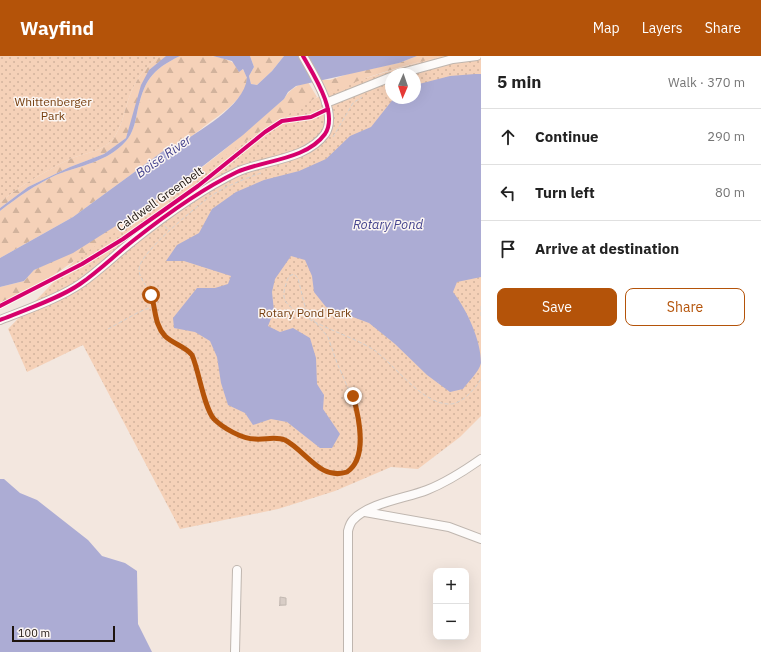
<!DOCTYPE html>
<html lang="en">
<head>
<meta charset="utf-8">
<style>
  :root { --surface:#fff; --page:#f2f2f2; --text:#222; --muted:#767676; --line:#e0e0e0; --accent:#b45309 }
  body { margin:0; font-family:"IBM Plex Sans",sans-serif; background:var(--page); color:var(--text) }
  .controls { position:absolute; right:12px; bottom:12px; display:grid; overflow:hidden; border-radius:8px; box-shadow:0 4px 16px #0002 }
  .controls button { width:36px; height:36px; display:grid; place-items:center; padding:0; border:0; border-bottom:1px solid var(--line); background:var(--surface); color:var(--text); font:20px sans-serif }
  .compass { position:absolute; left:385px; top:12px; width:36px; height:36px; border-radius:50%; background:var(--surface); box-shadow:0 4px 16px #0002; rotate:182deg }
  .scale { position:absolute; left:12px; bottom:10px; width:103px; box-sizing:border-box; padding-left:4px; border:2px solid #1e140e; border-top:0; font-size:11px; line-height:14px; white-space:nowrap; color:#1e140e; -webkit-text-stroke:3px #fcf6f3; paint-order:stroke }
  .stop { position:absolute; width:12px; height:12px; margin:-9px; border:3px solid #b45309; border-radius:50%; background:#fff }
  .stop.end { background:#b45309; border-color:#fff; box-shadow:0 1px 4px #0008 }
  .list { margin:0; padding:0; list-style:none }
  h2 { display:flex; justify-content:space-between; align-items:center; height:52px; margin:0; padding:0 16px; font-size:17px }
  h2 small { font-size:13px; font-weight:400; color:var(--muted) }
  .list li { display:grid; grid-template-columns:26px 1fr auto; gap:12px; align-items:center; box-sizing:border-box; height:56px; padding:0 16px; border-top:1px solid var(--line) }
  .list b { display:block; font-size:15px; white-space:nowrap }
  .list em { font-size:13px; font-style:normal; color:var(--muted) }
  .actions { display:flex; gap:8px; padding:12px 16px }
  .actions a { flex:1; padding:9px 0; border:1px solid var(--accent); border-radius:8px; text-align:center; font-size:14px; color:var(--accent) }
  .actions .main { background:var(--accent); color:#fff }
  .icon { flex:none; width:22px; height:22px; fill:none; stroke:currentColor; stroke-width:2; stroke-linecap:round; stroke-linejoin:round }
  .map { position:relative; flex:none; width:481px; height:596px; overflow:hidden }
  header { display:flex; align-items:center; gap:24px; box-sizing:border-box; height:56px; padding:0 20px; background:var(--accent); color:#fff }
  header strong { font-size:19px }
  nav { display:flex; gap:22px; margin-inline-start:auto; font-size:14px }
  main { display:flex }
  aside { flex:1; background:var(--surface) }
  .map>svg:first-child { display:block }
</style>
</head>
<body>
<header>
<strong>Wayfind</strong>
<nav><a>Map</a><a>Layers</a><a>Share</a></nav>
</header>
<main>
<div class="map">
<svg width="481" height="596" viewBox="0 0 481 596">
  <defs>
    <pattern id="grass-dots" width="8" height="8" patternUnits="userSpaceOnUse"><rect width="8" height="8" fill="#f5d1b8"/><path d="M2 2h.1M6 6h.1" fill="none" stroke="#d2b39d" stroke-width="1.8" stroke-linecap="round"/></pattern>
    <pattern id="forest-firs" width="22" height="20" patternUnits="userSpaceOnUse"><rect width="22" height="20" fill="#f5d1b8"/><path d="M5 1l3.5 6h-7zM16 11l3.5 6h-7z" fill="#d2b39d"/></pattern>
    <filter id="shadow"><feDropShadow dx="-3.5" dy="3.5" stdDeviation="2" flood-color="#0004"/></filter>
  </defs>
  <rect width="100%" height="100%" fill="#f3e7df"/>
  <path fill="url(#grass-dots)" fill-rule="evenodd" d="M0,0H160C148,9 139,19 133,32C124,50 124,73 109,87C97,97 83,97 70,103C45,115 22,129 0,146Z
    M446,0H481V360L460,381L418,413L391,411L335,435L278,453L180,473L83,289L27,316L8,273L81,198L259,76L309,45L353,26L423,5ZM391,18H415V42H391Z"/>
  <path fill="url(#forest-firs)" d="M160,0H167L149,14L126,82L104,98L70,111L28,131L0,152V146C22,129 45,115 70,103C83,97 97,97 109,87C124,73 124,50 133,32C139,19 148,9 160,0Z
    M180,0C191,0 201,0 211,0C220,1 230,4 237,9C265,27 226,55 210,66C197,76 182,89 166,93L73,161L0,202V155C18,141 35,129 56,119C81,109 108,106 126,85C133,77 135,67 137,57C144,25 151,14 180,0Z
    M250,0H284L272,15L257,29L251,28L249,20L254,11Z
    M417,0H446C405,8 366,21 328,37L321,24H330L354,16L399,7Z
    M308,26L317,41L259,76L41,228L0,248V231L24,225L34,214C89,188 141,155 190,120C223,97 253,69 284,43C290,33 297,29 308,26Z"/>
  <path fill="#acacd4" d="M166,0H180C151,14 144,25 137,57C135,67 133,77 126,85C108,106 81,109 56,119C35,129 18,141 0,155V152L28,131L70,111L104,98L126,82L141,29L149,14Z
    M213,0H250L254,11L249,20L251,28L257,29L272,15L284,0H417L399,7L296,30L288,36L284,43L243,79L190,120L122,166L73,197L34,214L24,225L0,231V202L73,161L166,93L175,91C198,75 244,51 247,22L243,13L239,16L232,5Z
    M475,18H481V221L457,226L453,236C467,254 481,284 481,307C479,316 468,326 463,333L450,336L427,319L395,288L369,267L326,251L314,236L312,220L305,204L291,200L275,223L272,236L274,255L268,270L280,276L293,272L310,282L316,302L317,328L324,339L323,353L340,378L332,392H320L287,366L271,363L253,369L245,357L228,349L221,327L217,301L210,285L195,276L174,272L173,262L197,232H215L228,228L231,220L184,205H166L177,189L199,177L212,153L236,136L264,124L299,115L326,103L350,80L371,71L394,42H415V29L450,20Z
    M0,423H4L20,437L37,444L88,484L102,500L125,507L137,515L138,568L152,596H0Z"/>
  <path fill="#d8cdc6" stroke="#c2b8b1" filter="url(#shadow)" d="M280,541L286,542V549H280Z"/>
  <g fill="none" stroke-linecap="round" stroke-linejoin="round">
    <defs>
      <path id="minor" d="M398,18L453,3L477,0
        M326,47L391,21
        M0,264C23,255 60,242 80,228C99,215 116,198 134,184C163,161 204,132 237,116C264,104 306,104 325,78C339,57 313,18 303,0
        M365,456L449,471L481,483
        M235,596L237,514
        M348,596V475C349,471 351,466 353,464C368,447 407,442 427,434C447,426 464,415 481,403"/>
    </defs>
    <use href="#minor" stroke="#bfb6af" stroke-width="10"/>
    <path stroke="#d5d2d0" stroke-width="1" stroke-dasharray="4 2" stroke-linecap="butt" d="M333,81L353,47L362,41
      M261,117C244,123 226,130 211,140C196,151 140,196 139,213C139,223 148,231 152,240C157,253 155,266 163,278C170,288 185,290 192,299L210,357L219,367L247,382H275L285,385L324,415L343,417L351,414L357,406L360,389L356,350L337,307L328,281L306,255L298,222L294,218L289,220C286,227 281,239 286,246C300,265 353,280 374,294C395,309 422,348 449,348C461,349 475,333 481,323
      M165,170L169,175
      M481,250V260
      M108,273L139,256L154,250"/>
    <use href="#minor" stroke="#fdfbfa" stroke-width="8"/>
    <defs>
      <path id="cycleway" d="M0,250L82,208L123,183L198,130L265,76L282,65L311,61L328,53
        M0,264C23,255 60,242 80,228C99,215 116,198 134,184C163,161 204,132 237,116C264,104 306,104 325,78C339,57 313,18 303,0"/>
    </defs>
    <use href="#cycleway" stroke="#fcf6f3" stroke-width="6"/>
    <use href="#cycleway" stroke="#d6006c" stroke-width="4"/>
  </g>
  <g fill="none" stroke-linecap="round" stroke-linejoin="round">
    <path stroke="#b45309" stroke-width="5" d="M151,239C156,253 154,268 165,280C173,288 185,290 192,299C199,315 204,352 214,363C223,372 242,383 255,383C265,384 275,380 285,384C306,395 320,425 347,416C368,402 359,361 353,340"/>
  </g>
  <g text-anchor="middle" stroke-width="3" stroke-linejoin="round" paint-order="stroke">
    <g font-size="12" fill="#763f0f" stroke="#fcf6f3">
      <text x="53" y="50">Whittenberger<tspan x="53" dy="14">Park</tspan></text>
      <text x="305" y="261">Rotary Pond Park</text>
    </g>
    <g font-size="12" fill="#1e140e" stroke="#fcf6f3">
      <text transform="translate(160 143) rotate(-35)" y="4">Caldwell Greenbelt</text>
    </g>
    <g font-size="13" font-style="italic" fill="#45448e" stroke="#fcf6f3">
      <text transform="translate(163 100) rotate(-35)" y="5">Boise River</text>
      <text x="388" y="173">Rotary Pond</text>
    </g>
  </g>
</svg>
<div class="controls">
<button>+</button>
<button>−</button>
</div>
<svg class="compass" viewBox="-18 -18 36 36"><path d="M0-13l5 13h-10z" fill="#e53935"/><path d="M0 13l5-13h-10z" fill="#767676"/></svg>
<div class="scale">100 m</div>
<div class="stop" style="left:151px;top:239px"></div>
<div class="stop end" style="left:353px;top:340px"></div>
</div>
<aside>
<h2>5 min<small>Walk · 370 m</small></h2>
<ul class="list">
<li><svg class="icon" aria-label="ahead" viewBox="0 0 24 24"><path d="M12 20V5M6 11l6-6 6 6"/></svg><div><b>Continue</b></div><em>290 m</em></li>
<li><svg class="icon" aria-label="left" viewBox="0 0 24 24"><path d="M17 20v-9H6M10 6l-5 5 5 5"/></svg><div><b>Turn left</b></div><em>80 m</em></li>
<li><svg class="icon" aria-label="arrive" viewBox="0 0 24 24"><path d="M6 21V4h12l-3 4 3 4H6"/></svg><div><b>Arrive at destination</b></div></li>
</ul>
<div class="actions"><a class="main">Save</a><a>Share</a></div>
</aside>
</main>
</body>
</html>
